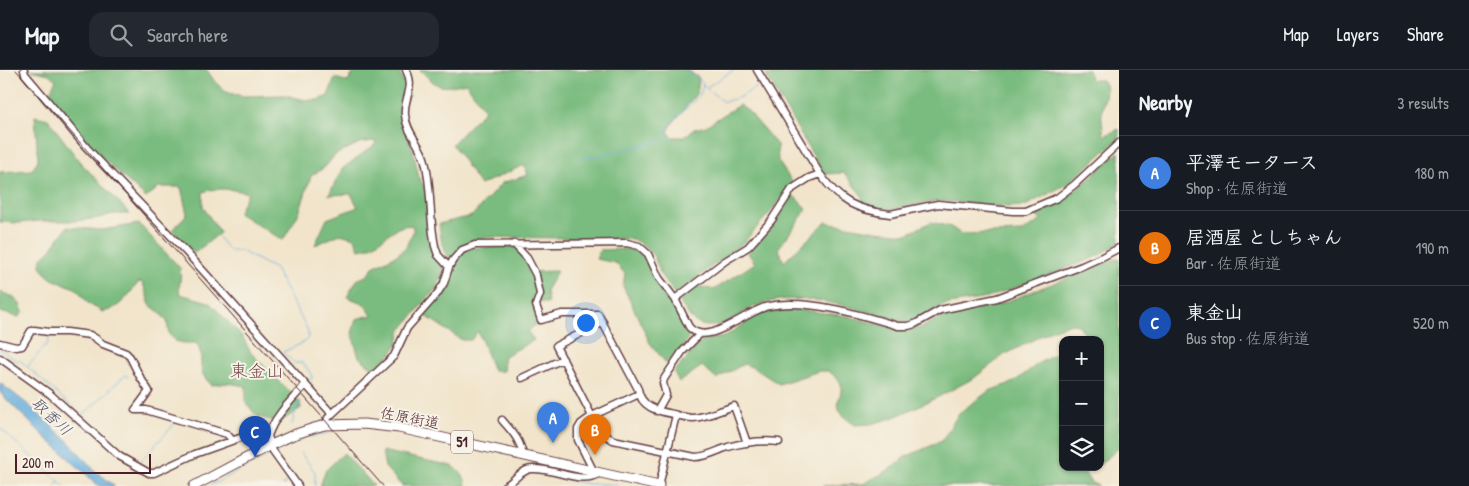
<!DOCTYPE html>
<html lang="en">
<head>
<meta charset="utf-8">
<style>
  :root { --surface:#171b24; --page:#242831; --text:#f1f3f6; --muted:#9ea1a6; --line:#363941; --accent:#b45309 }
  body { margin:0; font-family:"Patrick Hand","Klee One",sans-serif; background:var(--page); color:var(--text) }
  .controls { position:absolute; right:15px; bottom:15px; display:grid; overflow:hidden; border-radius:10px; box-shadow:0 1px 4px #0004 }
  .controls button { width:45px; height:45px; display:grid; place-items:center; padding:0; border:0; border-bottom:1px solid var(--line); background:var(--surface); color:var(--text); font:25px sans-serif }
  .scale { position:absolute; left:15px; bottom:12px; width:136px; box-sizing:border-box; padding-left:5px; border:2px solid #4a1f2b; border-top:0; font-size:14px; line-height:18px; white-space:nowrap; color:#4a1f2b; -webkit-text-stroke:4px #f7f3e8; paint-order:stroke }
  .you { position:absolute; left:585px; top:252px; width:18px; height:18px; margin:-12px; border:4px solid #fff; border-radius:50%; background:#1a73e8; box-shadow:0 0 0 8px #1a73e833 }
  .badge { display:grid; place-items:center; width:32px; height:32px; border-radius:50%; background:var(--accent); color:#fff; font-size:16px; font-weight:700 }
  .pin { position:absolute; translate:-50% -41px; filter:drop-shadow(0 1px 2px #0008) }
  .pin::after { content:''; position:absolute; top:26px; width:18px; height:15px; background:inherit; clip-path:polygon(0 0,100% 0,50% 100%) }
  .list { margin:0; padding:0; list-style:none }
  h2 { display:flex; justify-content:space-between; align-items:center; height:65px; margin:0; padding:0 20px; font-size:21px }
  h2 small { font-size:16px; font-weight:400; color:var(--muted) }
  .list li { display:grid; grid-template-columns:32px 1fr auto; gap:15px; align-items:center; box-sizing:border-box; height:75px; padding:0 20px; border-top:1px solid var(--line) }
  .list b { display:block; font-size:19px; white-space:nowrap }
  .list p { margin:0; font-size:16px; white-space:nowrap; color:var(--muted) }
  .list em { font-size:16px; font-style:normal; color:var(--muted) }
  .icon { flex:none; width:28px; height:28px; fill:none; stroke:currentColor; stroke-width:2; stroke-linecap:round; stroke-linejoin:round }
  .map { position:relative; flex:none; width:1119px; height:416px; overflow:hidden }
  header { display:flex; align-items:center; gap:30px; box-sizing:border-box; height:70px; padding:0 25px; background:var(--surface); border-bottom:1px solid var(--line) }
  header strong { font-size:24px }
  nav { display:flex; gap:28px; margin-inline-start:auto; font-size:18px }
  .search { width:350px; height:45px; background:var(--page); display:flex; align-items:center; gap:12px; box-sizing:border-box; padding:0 18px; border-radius:15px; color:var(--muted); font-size:19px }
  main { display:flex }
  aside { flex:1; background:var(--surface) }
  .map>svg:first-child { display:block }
</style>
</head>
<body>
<header>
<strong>Map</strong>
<div class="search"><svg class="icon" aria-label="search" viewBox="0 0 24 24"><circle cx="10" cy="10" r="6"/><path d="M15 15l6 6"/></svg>Search here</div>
<nav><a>Map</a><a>Layers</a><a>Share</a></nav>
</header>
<main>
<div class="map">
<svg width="1119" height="416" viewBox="0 0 1119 416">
  <rect width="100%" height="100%" fill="#f7f3e8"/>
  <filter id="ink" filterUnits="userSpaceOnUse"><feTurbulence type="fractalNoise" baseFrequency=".02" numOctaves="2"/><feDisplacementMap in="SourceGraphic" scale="10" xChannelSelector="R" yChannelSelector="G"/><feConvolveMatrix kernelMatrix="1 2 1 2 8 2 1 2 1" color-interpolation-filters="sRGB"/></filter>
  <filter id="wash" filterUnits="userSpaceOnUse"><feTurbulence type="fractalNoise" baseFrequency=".0096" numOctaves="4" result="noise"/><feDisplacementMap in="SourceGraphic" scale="20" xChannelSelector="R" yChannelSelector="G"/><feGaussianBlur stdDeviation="1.12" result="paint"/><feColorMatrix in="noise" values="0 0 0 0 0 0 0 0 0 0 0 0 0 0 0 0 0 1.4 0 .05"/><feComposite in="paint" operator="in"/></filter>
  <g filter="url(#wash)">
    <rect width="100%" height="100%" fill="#f1e4ca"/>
    <path fill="#7abc7f" stroke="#626e55" d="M31,0H207L215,12L226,22L244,26L285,25L305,30H318L328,26L335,8L348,12L355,0H398L410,26L401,34L403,53L413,80L419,108L426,120L428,159L433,180L443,198L442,206L437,217L401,260L398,273L392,283L374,299L359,287L352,264L356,249L372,245L363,233L347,227L357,210L368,205L373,197L397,185L406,177L413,162V156C397,152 384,170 371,176C367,178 363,178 359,179L355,168L340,164L315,175L327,149L358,137L351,124L329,125L342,99L377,73L373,71L359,73L335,85L325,97L311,106L299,143L283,170L238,143L248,123C233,119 218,117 203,122V137L220,163L194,183L172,160L187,144L181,117H159L146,128L97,83L49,24L56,10L49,4Z
      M420,0H687L699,8L697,23L672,54L668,62L673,67H684L694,59L706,56L739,35L749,42L777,75L778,91L794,115L744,172L675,224L662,207L654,186L644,176L633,169L489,167L471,170L449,188L442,175L439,154L472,146L502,113L528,105L524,95L480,115L452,74L485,40L466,13C439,19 440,19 420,0Z
      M815,0H1088L1091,10H1102C1110,19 1103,30 1102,41C1101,49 1103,58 1104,66L1119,59V69L1067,114L1025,136L1006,137L957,132L937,131L887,140L859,134L863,127L844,103L824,104L766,5L809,3Z
      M35,46L48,49L79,91L130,144H112L99,148L75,151H39L19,153L0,152V102L32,100L38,90Z
      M1119,82V173L1096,187L987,228L943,235L917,249L907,253C863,240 802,219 758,235C742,241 726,257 709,256C693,256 687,243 679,230L698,216L714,220L755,193L748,183L770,160L793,125L807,139L778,179L784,192L826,152L876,161L907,164L931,152L951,157L961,164L1022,162L1042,150L1032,144L1059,132L1069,126Z
      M139,154L180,198C182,207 178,215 180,224L209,232L242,266L251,283L300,332L301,338L283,350L273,351L256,345L246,333V316L228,313L212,315C193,300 207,289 196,273H184L175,271L169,264L167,251L159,242L150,235L143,213L139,212C127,226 121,238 103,242L89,234L81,224L75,218L52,209L44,202L41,195V189L51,179L67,157L102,160Z
      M514,176L529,192L528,202L557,201L546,221L548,233L534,232L535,255L528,262L534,270L503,287L504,301H493L478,261L471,270H462L423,244L458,187L466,180L472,178Z
      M628,179L644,185L656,209L690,266L682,277L666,293L650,273L623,216L625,204L616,193L596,189L600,180Z
      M1119,188V378L1100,394V270H1079L1085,265L1080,256L1072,253L1054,259L1004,285L974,308L938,327L892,348L871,354L855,355L844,347L839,340L838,332L841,322V313L835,306L828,301H819L779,314L754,298L744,294L716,309L702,296L679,312L674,302L703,270L724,267L764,241L801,240L847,246L896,259L921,258L945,245L1000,234Z
      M0,222C13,226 19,228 23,242L19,247L0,242Z
      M1063,280V397H1096L1084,402L1091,413L1099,416H823L863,414L889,400L905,387L942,371L959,343L989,321L1014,312L1039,293Z
      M382,381L452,396C460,401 465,406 466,416H402L385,397Z
      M344,383L374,416H320L326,400Z"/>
    <path fill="#66aedd" stroke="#586684" d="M0,313L26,333L69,372L95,401L115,416H99L43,365L2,325L0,321Z"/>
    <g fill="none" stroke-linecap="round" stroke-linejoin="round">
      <path stroke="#66aedd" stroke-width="1" d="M685,0L700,10L706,18L724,32L740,27L760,15
        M707,17L734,0
        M579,89L632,78L671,67L664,60L700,25L703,14
        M219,168L227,178L231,181H241L275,199L308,261V268L303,273L283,282L294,293H303L312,305L311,311
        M0,279L17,291L20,290L126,386L139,393L176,352
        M28,296L48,273L49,265
        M83,345L125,305L128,307
        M292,354L296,340L301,331
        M0,358L64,416
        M312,367L328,363
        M277,381L303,369
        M300,382L315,402V416
        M294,405L304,416
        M565,409L588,414H607L617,416
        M517,411L530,402L544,404L560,408
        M55,416L59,411
        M210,416L271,384
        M282,416L289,409"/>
    </g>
  </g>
  <g filter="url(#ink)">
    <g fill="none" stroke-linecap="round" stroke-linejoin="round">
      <defs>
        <path id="minor" d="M24,0L25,4L87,78L187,183L332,344
          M406,0C416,18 403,28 405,45C406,62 421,75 425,91C432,119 429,148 435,176L438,185L449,197
          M757,0L820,104C840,132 856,140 890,144L938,134L1013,141H1026L1057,128L1074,115L1119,73
          M514,174L527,188L536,205L540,224L536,235L541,250L562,244H598L638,319C641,338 658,341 673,344C680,346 686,348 693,348C707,347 721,340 734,336L747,373
          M675,229L725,191L748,177L771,151L792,119L809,108L820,104
          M603,252L556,276L598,358L605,365L613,370L695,387C707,387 716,381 728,377C745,372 761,370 779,372
          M0,273L16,277L22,276L31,261L34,260L49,262H67L90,265L95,268L103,274L126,283L130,287L140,307L149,321L135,340H146L227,364L232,370
          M0,288L50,324L119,386L149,403H154L195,384L262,360L268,366L273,381L298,416
          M522,308L563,289
          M657,341L666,325L663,313L664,309L682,282L700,264
          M502,350C513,363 520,369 523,386
          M325,355L328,348L332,344L394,286L407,258L437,224L444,213L449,197L453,190L462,180L475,175L627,173L639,176L648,184L659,208L675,229L689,257C708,279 746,240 769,236C806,228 862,245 898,256H908L915,254L940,240L997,228L1082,196L1102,187L1119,178
          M268,366C275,345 291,331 305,315
          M594,402L578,370V359L581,354L592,346L639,324
          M505,416C514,411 522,399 532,399C553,397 581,416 600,403
          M659,416L676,345"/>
        <path id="highway" d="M194,416L271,375L293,365L314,358L325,355L364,354L399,358L659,416"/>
      </defs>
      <use href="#minor" stroke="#633d43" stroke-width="9"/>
      <use href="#highway" stroke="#633d43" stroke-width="11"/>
      <use href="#minor" stroke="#fff" stroke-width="6"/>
      <use href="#highway" stroke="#fff" stroke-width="9"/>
      <path stroke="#4a1f2b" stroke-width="1" d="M16,0L383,416"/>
    </g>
  </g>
  <g text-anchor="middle" stroke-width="4" stroke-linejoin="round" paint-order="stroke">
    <rect fill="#f7f3e8" stroke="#7e5f64" stroke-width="1" x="451" y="360.5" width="22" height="23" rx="4"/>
    <g font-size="14" font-weight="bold" fill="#4a1f2b">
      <text x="462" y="377">51</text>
    </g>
    <g font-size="15" fill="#4a1f2b" stroke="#f7f3e8">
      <text transform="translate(410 348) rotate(11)" y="5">佐原街道</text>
    </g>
    <g font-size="16" font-style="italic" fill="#545169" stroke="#f7f3e8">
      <text transform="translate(52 346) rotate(43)" y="6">取香川</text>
    </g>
    <g font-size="18" fill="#7c4a4c" stroke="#f7f3e8">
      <text x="257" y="307">東金山</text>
    </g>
  </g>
</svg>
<div class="controls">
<button>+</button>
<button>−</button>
<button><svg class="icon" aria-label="layers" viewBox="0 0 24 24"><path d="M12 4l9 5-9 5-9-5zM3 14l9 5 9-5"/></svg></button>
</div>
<div class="scale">200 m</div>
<div class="you"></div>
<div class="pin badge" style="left:553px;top:373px;background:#3f7fe0">A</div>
<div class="pin badge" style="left:595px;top:385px;background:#e8710a">B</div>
<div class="pin badge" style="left:255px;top:387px;background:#1a4fb4">C</div>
</div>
<aside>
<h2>Nearby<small>3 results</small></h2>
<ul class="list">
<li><span class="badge" style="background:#3f7fe0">A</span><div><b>平澤モータース</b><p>Shop · 佐原街道</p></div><em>180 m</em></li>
<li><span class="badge" style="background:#e8710a">B</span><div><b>居酒屋 としちゃん</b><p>Bar · 佐原街道</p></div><em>190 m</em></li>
<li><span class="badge" style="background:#1a4fb4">C</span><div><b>東金山</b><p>Bus stop · 佐原街道</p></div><em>520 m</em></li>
</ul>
</aside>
</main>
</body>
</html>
